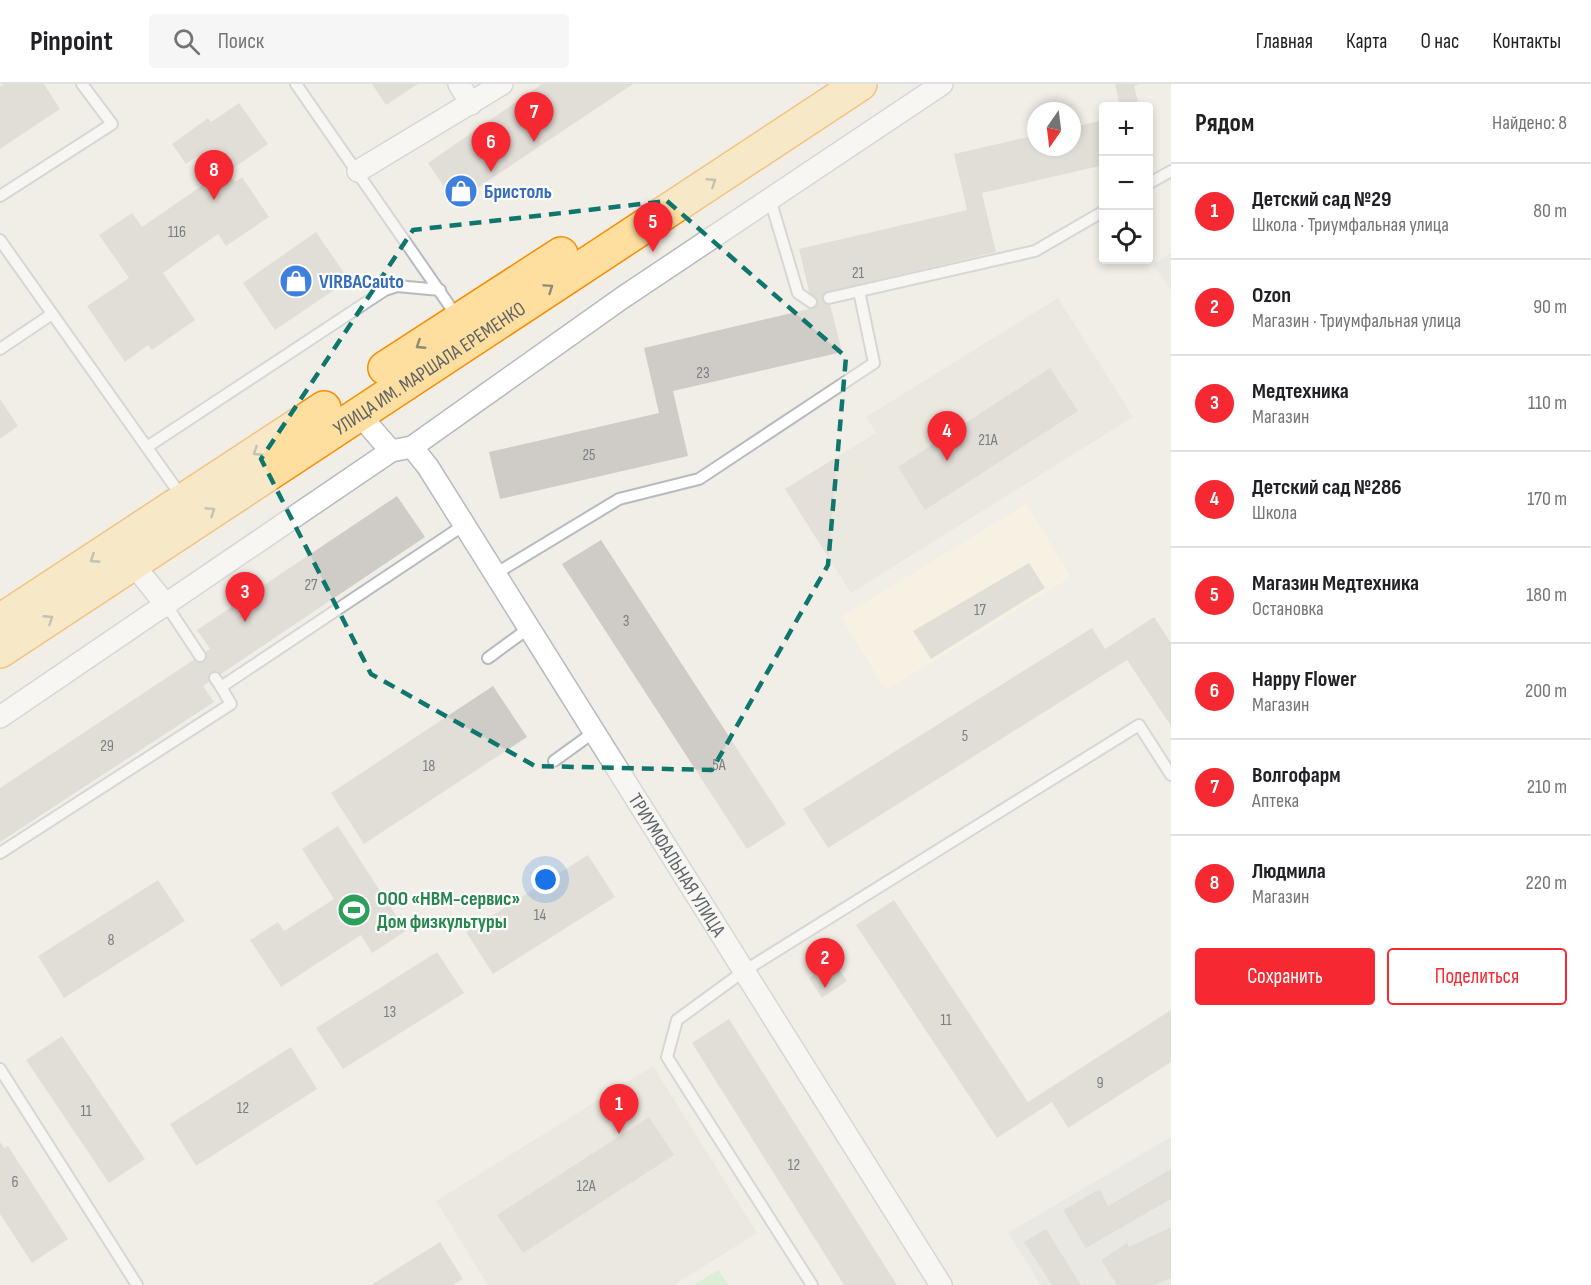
<!DOCTYPE html>
<html lang="ru">
<head>
<meta charset="utf-8">
<style>
  :root { --surface:#fff; --page:#f6f6f6; --text:#202124; --muted:#757577; --line:#e0e0e0; --accent:#f62831 }
  body { margin:0; font-family:"Sofia Sans Condensed",sans-serif; background:var(--page); color:var(--text) }
  .controls { position:absolute; right:18px; top:18px; display:grid; overflow:hidden; border-radius:6px; box-shadow:0 3px 9px #0003 }
  .controls button { width:54px; height:54px; display:grid; place-items:center; padding:0; border:0; border-bottom:2px solid var(--line); background:var(--surface); color:var(--text); font:30px sans-serif }
  .compass { position:absolute; left:1027px; top:18px; width:54px; height:54px; border-radius:50%; background:var(--surface); box-shadow:0 3px 9px #0003; rotate:194deg }
  .you { position:absolute; left:546px; top:796px; width:21px; height:21px; margin:-15px; border:4px solid #fff; border-radius:50%; background:#1a73e8; box-shadow:0 0 0 9px #1a73e833 }
  .badge { display:grid; place-items:center; width:39px; height:39px; border-radius:50%; background:var(--accent); color:#fff; font-size:20px; font-weight:700 }
  .pin { position:absolute; translate:-50% -50px; filter:drop-shadow(0 2px 3px #0008) }
  .pin::after { content:''; position:absolute; top:32px; width:21px; height:18px; background:inherit; clip-path:polygon(0 0,100% 0,50% 100%) }
  .list { margin:0; padding:0; list-style:none }
  h2 { display:flex; justify-content:space-between; align-items:center; height:78px; margin:0; padding:0 24px; font-size:26px }
  h2 small { font-size:20px; font-weight:400; color:var(--muted) }
  .list li { display:grid; grid-template-columns:39px 1fr auto; gap:18px; align-items:center; box-sizing:border-box; height:96px; padding:0 24px; border-top:2px solid var(--line) }
  .list b { display:block; font-size:22px; white-space:nowrap }
  .list p { margin:0; font-size:20px; white-space:nowrap; color:var(--muted) }
  .list em { font-size:20px; font-style:normal; color:var(--muted) }
  .actions { display:flex; gap:12px; padding:18px 24px }
  .actions a { flex:1; padding:14px 0; border:2px solid var(--accent); border-radius:6px; text-align:center; font-size:21px; color:var(--accent) }
  .actions .main { background:var(--accent); color:#fff }
  .icon { flex:none; width:33px; height:33px; fill:none; stroke:currentColor; stroke-width:2; stroke-linecap:round; stroke-linejoin:round }
  .map { position:relative; flex:none; width:1171px; height:1201px; overflow:hidden }
  header { display:flex; align-items:center; gap:36px; box-sizing:border-box; height:84px; padding:0 30px; background:var(--surface); border-bottom:2px solid var(--line) }
  header strong { font-size:28px }
  nav { display:flex; gap:33px; margin-inline-start:auto; font-size:21px }
  .search { width:420px; height:54px; background:var(--page); display:flex; align-items:center; gap:15px; box-sizing:border-box; padding:0 21px; border-radius:6px; color:var(--muted); font-size:22px }
  main { display:flex }
  aside { flex:1; background:var(--surface) }
  .map>svg:first-child { display:block }
</style>
</head>
<body>
<header>
<strong>Pinpoint</strong>
<div class="search"><svg class="icon" aria-label="search" viewBox="0 0 24 24"><circle cx="10" cy="10" r="6"/><path d="M15 15l6 6"/></svg>Поиск</div>
<nav><a>Главная</a><a>Карта</a><a>О нас</a><a>Контакты</a></nav>
</header>
<main>
<div class="map">
<svg width="1171" height="1201" viewBox="0 0 1171 1201">
  <rect width="100%" height="100%" fill="#f1eee7"/>
  <path fill="#fff3de" d="M1026,420L1071,493L886,606L841,533Z"/>
  <path fill="#e2e0db" d="M1171,169V206L1153,181Z
    M1171,1053V1201H1041L1008,1149Z"/>
  <path fill="#e4dfd8" d="M1058,214L1133,333L851,509L785,405L876,349L866,333Z
    M653,982L757,1149L674,1201H488L436,1117Z"/>
  <path fill="#c7eac2" d="M718,1186L728,1201H694Z"/>
  <path fill="#cfcbc6" d="M4,0H44L60,25L0,65V2Z
    M372,0H418L386,21Z
    M542,0H633L455,119L428,79Z
    M1115,0H1140L1134,2L1139,22H1120Z
    M239,19L268,60L228,88L235,98L242,93L269,133L226,162L218,150L163,189L195,236L152,266L148,261L125,278L87,222L129,194L99,151L132,129L142,143L213,94L197,72L186,80L172,60L208,34L211,38Z
    M1104,36V81L982,109L996,168L827,208L842,268L673,307L688,372L500,415L489,368L659,329L644,264L813,224L799,165L967,126L954,70L1036,51V63H1072V43Z
    M316,148L349,196L275,246L243,199Z
    M1050,284L1078,327L925,426L898,383Z
    M0,315L18,342L0,355Z
    M397,412L425,453L203,602L214,618L0,758V704L210,565L197,546Z
    M601,456L786,740L747,765L562,480Z
    M1029,479L1045,504L931,575L913,547Z
    M1154,533L1171,559V642L1127,576L828,764L803,725L1092,544L1105,565Z
    M493,602L527,653L364,760L331,709Z
    M338,742L406,847L372,869L361,851L281,903L250,856L278,838L284,847L334,815L302,765Z
    M588,771L615,813L493,890L466,848Z
    M158,796L185,837L64,914L38,872Z
    M894,816L1028,1018L1171,926V978L1068,1044L1052,1018L997,1054L856,841Z
    M437,868L464,909L343,985L316,944Z
    M834,878L847,897L822,914L809,894Z
    M729,935L897,1201H844L692,959Z
    M62,952L145,1075L109,1099L26,976Z
    M291,963L317,1005L196,1082L170,1040Z
    M649,1033L674,1071L523,1169L497,1131Z
    M0,1058L4,1064L8,1062L68,1155L32,1179L0,1130Z
    M1171,1085V1115L1086,1164L1063,1126L1100,1105L1108,1122Z
    M1171,1143V1194L1154,1201H1117L1101,1176L1127,1159L1129,1163Z
    M1046,1145L1081,1201H1052L1024,1158Z
    M440,1158L463,1195L453,1201H371Z"/>
  <g fill="none" stroke-linecap="round" stroke-linejoin="round">
    <defs>
      <path id="service" d="M296,0L458,234
        M1148,100L1171,87
        M0,112L112,40L82,0
        M770,115L798,209L811,218
        M0,156L182,413
        M829,214L1035,167L1104,127
        M0,265L52,230
        M147,363L385,206L397,202L440,206
        M495,490L619,415L699,395L874,279L859,207
        M167,522L200,572
        M488,574L529,544
        M215,594L221,603L464,441
        M554,677L594,648
        M0,769L231,620L221,603
        M0,985L137,1201
        M812,1201L667,973L677,936L744,887L1139,641L1171,691"/>
      <g id="minor">
        <path d="M459,0L471,20"/>
        <path d="M358,87L502,0"/>
        <path d="M358,329L391,367"/>
        <path id="s1" d="M412,363L428,383L941,1201"/>
        <path d="M133,480L167,522"/>
        <path d="M0,633L391,367L412,363L622,214L942,0"/>
      </g>
      <g id="trunk">
        <path d="M385,284L561,170"/>
        <path d="M0,537L324,324"/>
        <path id="s2" d="M0,567L860,0"/>
      </g>
    </defs>
    <use href="#service" stroke="#b7babe" stroke-width="14"/>
    <use href="#minor" stroke="#b7babe" stroke-width="24"/>
    <use href="#trunk" stroke="#f88d00" stroke-width="36"/>
    <use href="#service" stroke="#fff" stroke-width="10"/>
    <use href="#minor" stroke="#fff" stroke-width="21"/>
    <use href="#trunk" stroke="#ffdf9f" stroke-width="33"/>
  </g>
  <defs><path id="oneway-chevron" d="M-2-3.5L2.5 0L-2 3.5" fill="none" stroke-width="1.6" stroke-linecap="round" stroke-linejoin="round" transform="scale(1.5)"/></defs>
  <g stroke="#8e8978">
    <use href="#oneway-chevron" transform="translate(712 98) rotate(-33)"/>
    <use href="#oneway-chevron" transform="translate(549 204) rotate(-34)"/>
    <use href="#oneway-chevron" transform="translate(420 261) rotate(147)"/>
    <use href="#oneway-chevron" transform="translate(257 368) rotate(147)"/>
    <use href="#oneway-chevron" transform="translate(211 427) rotate(-34)"/>
    <use href="#oneway-chevron" transform="translate(94 475) rotate(147)"/>
    <use href="#oneway-chevron" transform="translate(49 535) rotate(-33)"/>
  </g>
  <path d="M0 0H1171V1201H0ZM667,117L846,273L828,481L712,686L535,682L371,590L261,375L413,146Z" fill="#f1eee7" fill-opacity=".55" fill-rule="evenodd"/>
  <path fill="none" stroke="#0f766e" stroke-width="4.5" stroke-dasharray="12 8" stroke-linejoin="round" d="M667,117L846,273L828,481L712,686L535,682L371,590L261,375L413,146Z"/>
  <defs>
    <symbol id="shop-disc" viewBox="-11 -11 22 22"><circle r="9.5" fill="#3f7fe0" stroke="#fff"/><path d="M-5-2.5h2.3a2.7 3.5 0 0 1 5.4 0H5L5.5 6h-11ZM-1.5-2.5h3a1.5 2.3 0 0 0-3 0Z" fill="#fff"/></symbol>
    <symbol id="stadium-disc" viewBox="-11 -11 22 22"><circle r="9.5" fill="#2e9e5b" stroke="#fff"/><path d="M0-5a6.5 5 0 1 0 0 10a6.5 5 0 1 0 0-10ZM-3.5-1.8h7v3.6h-7Z" fill="#fff"/></symbol>
  </defs>
  <g fill-rule="evenodd">
    <use href="#shop-disc" x="442" y="88" width="38" height="38"/>
    <use href="#shop-disc" x="277" y="178" width="38" height="38"/>
    <use href="#stadium-disc" x="335" y="807" width="38" height="38"/>
  </g>
  <g text-anchor="middle" stroke-width="4.5" stroke-linejoin="round" paint-order="stroke">
    <g font-size="16" fill="#7a7e80">
      <text x="177" y="153">116</text>
      <text x="858" y="194">21</text>
      <text x="703" y="294">23</text>
      <text x="988" y="361">21А</text>
      <text x="589" y="376">25</text>
      <text x="311" y="506">27</text>
      <text x="980" y="531">17</text>
      <text x="626" y="542">3</text>
      <text x="965" y="657">5</text>
      <text x="107" y="667">29</text>
      <text x="719" y="686">5А</text>
      <text x="429" y="687">18</text>
      <text x="540" y="836">14</text>
      <text x="111" y="861">8</text>
      <text x="390" y="933">13</text>
      <text x="946" y="941">11</text>
      <text x="1100" y="1004">9</text>
      <text x="243" y="1029">12</text>
      <text x="86" y="1032">11</text>
      <text x="794" y="1086">12</text>
      <text x="15" y="1103">6</text>
      <text x="586" y="1107">12А</text>
    </g>
    <g font-size="20" font-weight="bold" fill="#366cbe" stroke="#fff" text-anchor="start">
      <text x="484" y="114">Бристоль</text>
      <text x="319" y="204">VIRBACauto</text>
    </g>
    <g font-size="20" fill="#5e6468" stroke="#fff">
      <text dy="7" stroke="none"><textPath href="#s2" startOffset="514">УЛИЦА ИМ. МАРШАЛА ЕРЕМЕНКО</textPath></text>
      <text dy="7" stroke="none"><textPath href="#s1" startOffset="495">ТРИУМФАЛЬНАЯ УЛИЦА</textPath></text>
    </g>
    <g font-size="20" font-weight="bold" fill="#27864d" stroke="#fff" text-anchor="start">
      <text x="377" y="821">ООО «НВМ-сервис»<tspan x="377" dy="23">Дом физкультуры</tspan></text>
    </g>
  </g>
</svg>
<div class="controls">
<button>+</button>
<button>−</button>
<button><svg class="icon" aria-label="locate" viewBox="0 0 24 24"><circle cx="12" cy="12" r="6"/><path d="M12 2v4M12 18v4M2 12h4M18 12h4"/></svg></button>
</div>
<svg class="compass" viewBox="-18 -18 36 36"><path d="M0-13l5 13h-10z" fill="#e53935"/><path d="M0 13l5-13h-10z" fill="#757577"/></svg>
<div class="you"></div>
<div class="pin badge" style="left:619px;top:1050px">1</div>
<div class="pin badge" style="left:825px;top:904px">2</div>
<div class="pin badge" style="left:245px;top:538px">3</div>
<div class="pin badge" style="left:947px;top:377px">4</div>
<div class="pin badge" style="left:653px;top:168px">5</div>
<div class="pin badge" style="left:491px;top:88px">6</div>
<div class="pin badge" style="left:534px;top:58px">7</div>
<div class="pin badge" style="left:214px;top:116px">8</div>
</div>
<aside>
<h2>Рядом<small>Найдено: 8</small></h2>
<ul class="list">
<li><span class="badge">1</span><div><b>Детский сад №29</b><p>Школа · Триумфальная улица</p></div><em>80 m</em></li>
<li><span class="badge">2</span><div><b>Ozon</b><p>Магазин · Триумфальная улица</p></div><em>90 m</em></li>
<li><span class="badge">3</span><div><b>Медтехника</b><p>Магазин</p></div><em>110 m</em></li>
<li><span class="badge">4</span><div><b>Детский сад №286</b><p>Школа</p></div><em>170 m</em></li>
<li><span class="badge">5</span><div><b>Магазин Медтехника</b><p>Остановка</p></div><em>180 m</em></li>
<li><span class="badge">6</span><div><b>Happy Flower</b><p>Магазин</p></div><em>200 m</em></li>
<li><span class="badge">7</span><div><b>Волгофарм</b><p>Аптека</p></div><em>210 m</em></li>
<li><span class="badge">8</span><div><b>Людмила</b><p>Магазин</p></div><em>220 m</em></li>
</ul>
<div class="actions"><a class="main">Сохранить</a><a>Поделиться</a></div>
</aside>
</main>
</body>
</html>
